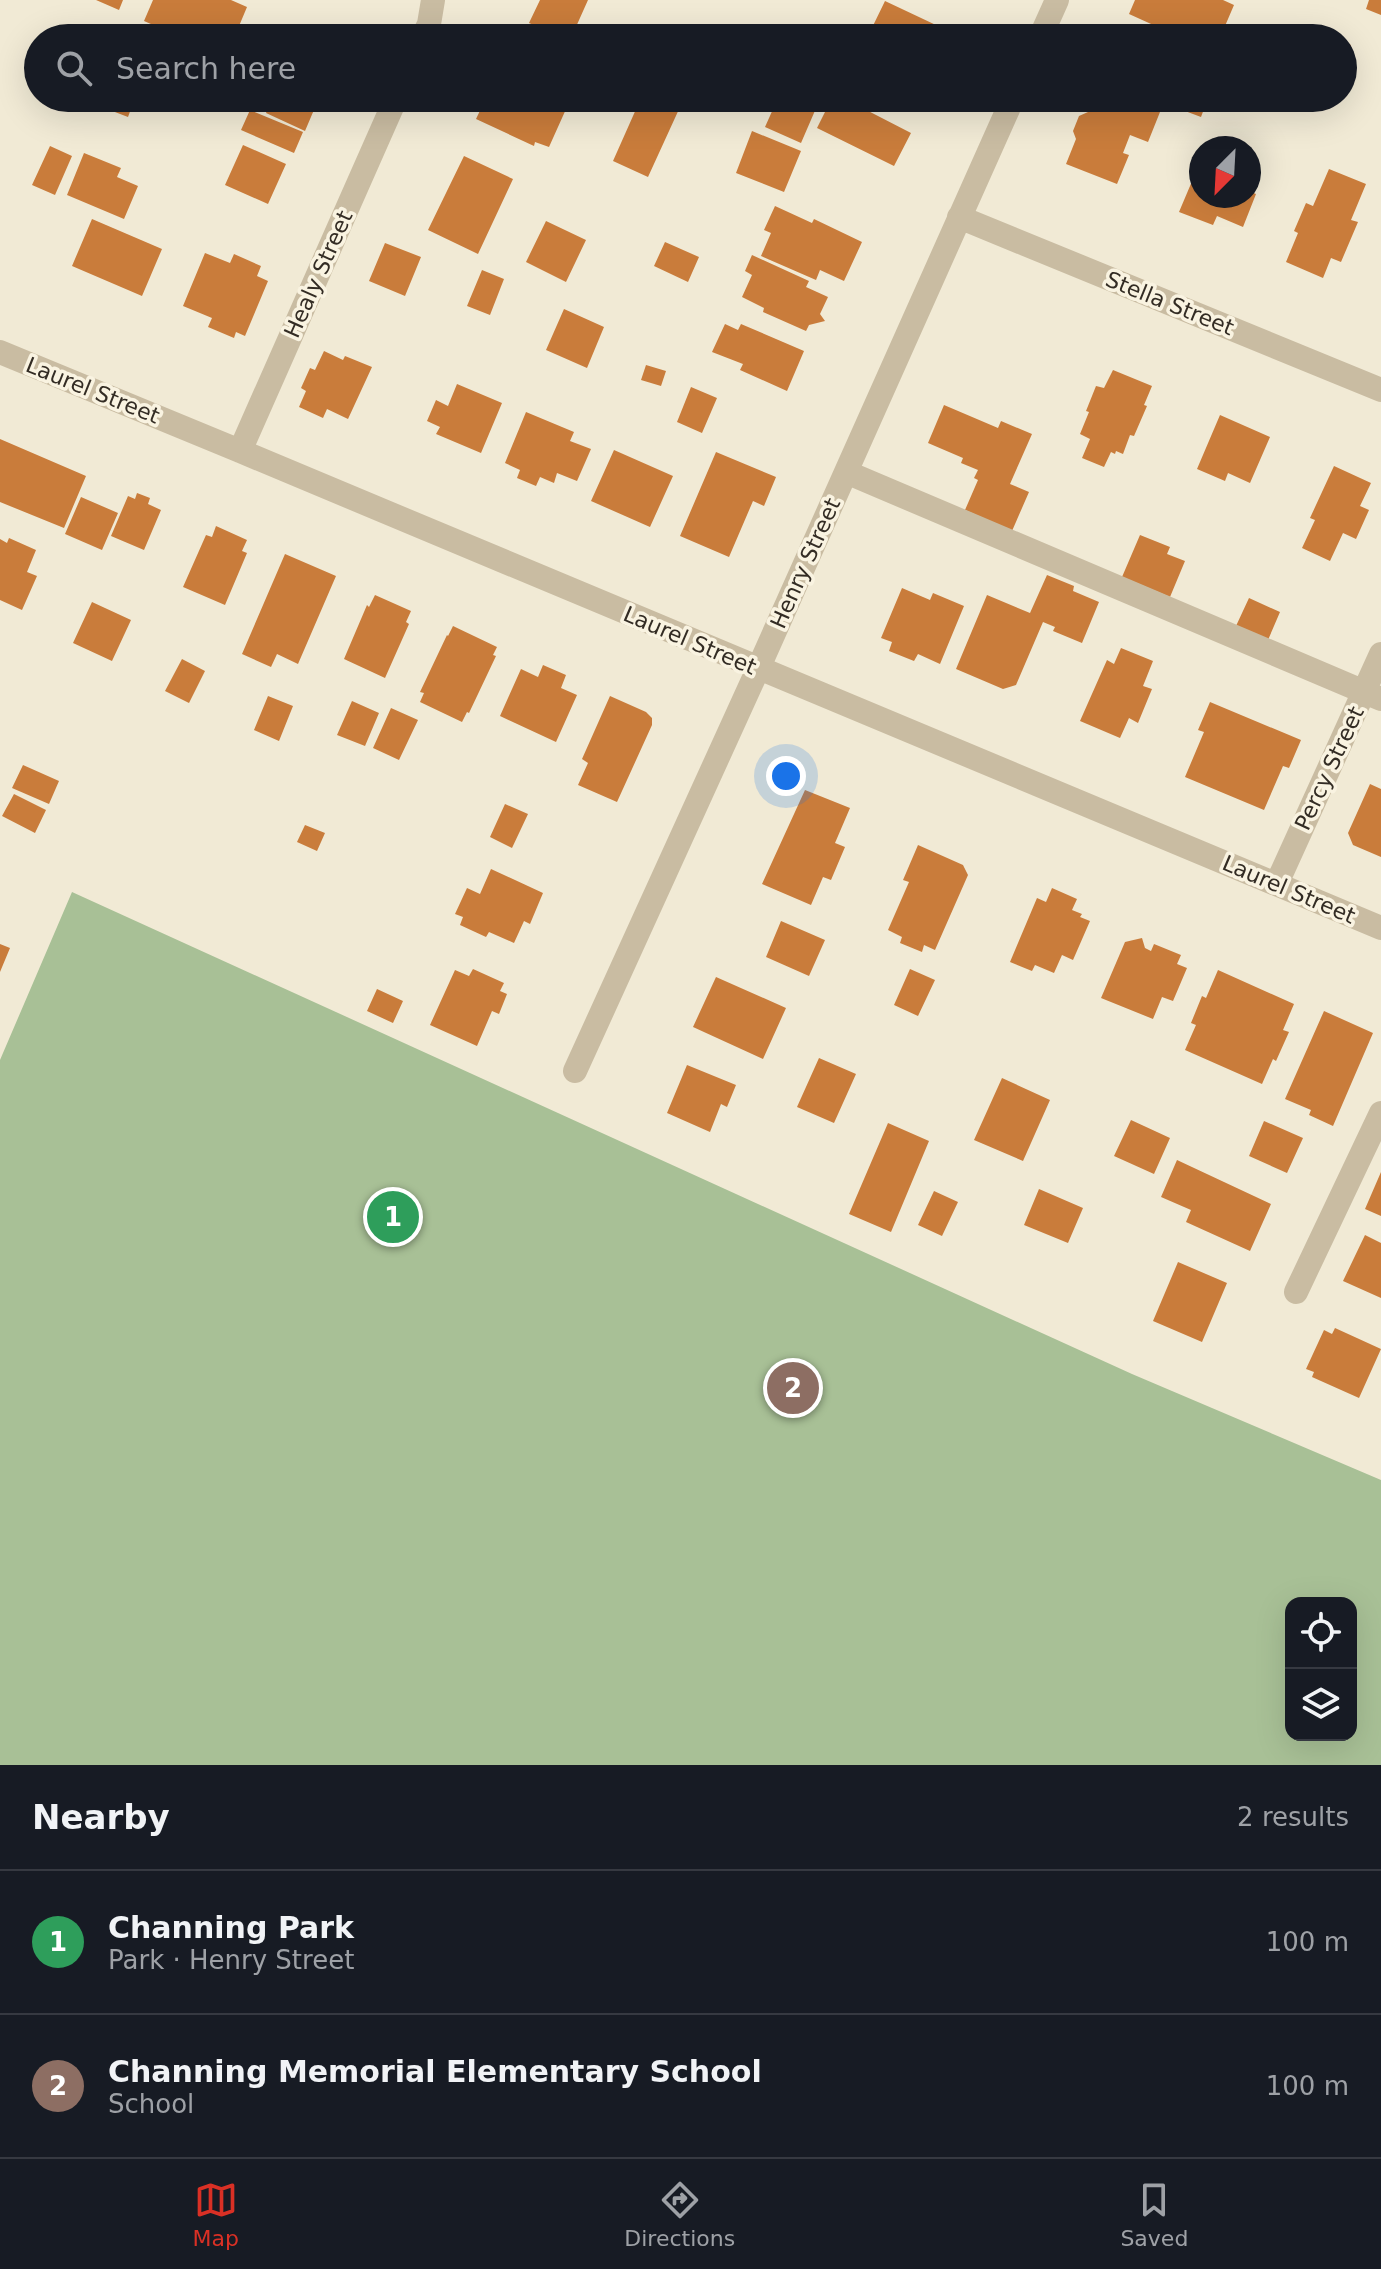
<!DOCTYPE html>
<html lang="en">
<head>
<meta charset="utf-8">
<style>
  :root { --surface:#171b24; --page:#242831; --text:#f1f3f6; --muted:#9ea1a6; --line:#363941; --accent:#d93025 }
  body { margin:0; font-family:"DejaVu Sans",sans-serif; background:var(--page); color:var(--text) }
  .controls { position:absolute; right:24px; bottom:24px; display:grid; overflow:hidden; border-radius:16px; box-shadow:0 8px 32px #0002 }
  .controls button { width:72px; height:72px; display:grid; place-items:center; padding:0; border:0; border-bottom:2px solid var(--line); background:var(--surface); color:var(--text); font:40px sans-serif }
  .compass { position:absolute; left:1189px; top:136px; width:72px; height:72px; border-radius:50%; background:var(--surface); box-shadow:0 8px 32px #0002; rotate:204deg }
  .you { position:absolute; left:786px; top:776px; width:28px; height:28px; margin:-20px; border:6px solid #fff; border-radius:50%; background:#1a73e8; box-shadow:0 0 0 12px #1a73e833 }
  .badge { display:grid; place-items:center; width:52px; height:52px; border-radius:50%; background:var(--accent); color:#fff; font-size:26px; font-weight:700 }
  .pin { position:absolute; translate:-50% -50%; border:4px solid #fff; box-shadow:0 2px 8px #0006 }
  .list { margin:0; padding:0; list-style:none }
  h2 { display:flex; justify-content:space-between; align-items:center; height:104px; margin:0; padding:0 32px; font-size:34px }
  h2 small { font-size:26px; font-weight:400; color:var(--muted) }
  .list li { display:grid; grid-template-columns:52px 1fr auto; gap:24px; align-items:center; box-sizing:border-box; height:144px; padding:0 32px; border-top:2px solid var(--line) }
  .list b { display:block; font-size:30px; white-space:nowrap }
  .list p { margin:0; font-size:26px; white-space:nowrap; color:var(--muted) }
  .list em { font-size:26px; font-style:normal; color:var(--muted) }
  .icon { flex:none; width:44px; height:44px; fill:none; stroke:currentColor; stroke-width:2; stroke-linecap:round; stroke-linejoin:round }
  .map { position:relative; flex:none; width:1381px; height:1765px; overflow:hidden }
  .search { position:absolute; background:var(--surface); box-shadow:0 8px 32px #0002; left:24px; right:24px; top:24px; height:88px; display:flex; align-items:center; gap:20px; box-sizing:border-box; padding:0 28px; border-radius:44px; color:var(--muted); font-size:30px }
  .sheet { height:392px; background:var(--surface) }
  nav { display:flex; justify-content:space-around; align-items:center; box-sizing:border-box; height:112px; border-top:2px solid var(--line); background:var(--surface); font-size:22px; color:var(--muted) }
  nav a { display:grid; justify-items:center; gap:4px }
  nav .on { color:var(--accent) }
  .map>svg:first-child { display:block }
</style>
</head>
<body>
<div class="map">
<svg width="1381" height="1765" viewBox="0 0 1381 1765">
  <rect width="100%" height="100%" fill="#f1ead5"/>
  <path fill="#a8c096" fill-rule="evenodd" d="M72,892L1132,1374L1381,1480V1765H0V1060ZM1291,1603H1351V1735H1291Z"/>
  <path fill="#c97c3b" d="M96,0H123L119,10Z
    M153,0H231L247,7L234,38H183L144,21Z
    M540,0H588L571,38H564L529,23Z
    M1135,0H1223L1234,5L1222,33L1215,30L1212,38H1182L1129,14Z
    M1369,0H1381V15L1366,9Z
    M885,1L955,34L953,38H873L868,36Z
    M304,24L337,38H298Z
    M1343,42L1351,45L1343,63Z
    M112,98H135L128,117L107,109Z
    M272,98H333L330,103L319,98L305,131L266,113Z
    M486,98H571L549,147L535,142L534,146L476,119Z
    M641,98H660L680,107L648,177L613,161Z
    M778,98H799L817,106L801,143L765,127Z
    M832,98H843L911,133L894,166L817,128Z
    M1103,98H1126L1160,112L1148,142L1130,135L1123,153L1129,155L1117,184L1066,164L1076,139L1073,131L1079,116L1088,112L1092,102L1100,106Z
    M1162,98H1208L1201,117L1161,102Z
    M250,110L303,132L294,153L241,130Z
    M752,131L801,151L784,192L736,173Z
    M243,145L286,164L268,204L225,185Z
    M50,146L72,156L55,195L32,185Z
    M84,153L121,168L117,177L138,186L124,219L67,195Z
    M464,156L513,179L478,254L428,230Z
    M1201,160V196H1249V191L1256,194L1243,227L1217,216L1213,225L1179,212Z
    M1329,169L1366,184L1351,220L1358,222L1341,262L1331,258L1323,278L1286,262L1298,233L1294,231L1306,203L1313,206Z
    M775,206L812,223L814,219L862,242L844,281L820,270L816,280L761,256L771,233L764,230Z
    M92,219L162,249L142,296L72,266Z
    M546,221L586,240L566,282L526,262Z
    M665,242L699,257L688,282L654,266Z
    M385,243L421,257L405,296L369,281Z
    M205,253L230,263L234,254L261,266L257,276L268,281L245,336L236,332L234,338L208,327L212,318L183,306Z
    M752,255L809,281L806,287L828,297L820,314L825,321L809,325L806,331L763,312L764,308L742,297L752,275L745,271Z
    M482,270L504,279L490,315L467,306Z
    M564,309L604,327L587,368L546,350Z
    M725,324L738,330L741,324L804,351L787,391L740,370L743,364L712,352Z
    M324,351L343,360L345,356L372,367L348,419L327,409L323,418L299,407L306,391L301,388L310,368L315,370Z
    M646,365L666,371L661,386L641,380Z
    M1113,370L1152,386L1144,405L1147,406L1134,436L1130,435L1123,454L1116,451L1115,454L1111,452L1104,467L1082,458L1090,439L1080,434L1089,412L1086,411L1096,386L1104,388Z
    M457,384L502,403L481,453L436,434L440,427L427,421L436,400L448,406Z
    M691,387L717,398L702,433L677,422Z
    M944,405L998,428L1001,421L1032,434L1010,484L1029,492L1012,531L965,510L978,480L974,478L978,470L961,463L963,458L928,443Z
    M526,412L574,432L570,441L591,449L577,481L557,473L554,483L540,477L536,486L517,478L520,470L505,463Z
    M1220,415L1270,437L1250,483L1228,473L1225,481L1197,469Z
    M0,439L86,476L64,528L0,502Z
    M614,450L673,476L650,527L591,501Z
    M716,452L776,477L764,506L753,501L729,557L680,536Z
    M1334,466L1371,483L1360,506L1369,510L1356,539L1343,533L1330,561L1302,548L1315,520L1310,518Z
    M137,493L150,498L148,504L161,510L144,550L111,536L128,496L135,499Z
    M81,497L118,513L102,550L65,534Z
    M216,526L247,540L242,551L247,553L225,605L183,587L206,535L212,537Z
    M1140,535L1170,547L1167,554L1185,561L1170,597L1122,577Z
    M9,538L36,550L27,572L37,576L22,610L0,600V539L7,543Z
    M285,554L336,576L298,664L277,654L271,667L242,654Z
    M1047,575L1074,586L1073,591L1099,602L1082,643L1053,631L1055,627L1043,622L1016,685L1003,689L956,669L987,595L1030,613Z
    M902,588L930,600L933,593L964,606L940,664L918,654L914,661L889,651L892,642L881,638Z
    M375,595L411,611L406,622L409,624L385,678L344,659L367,605L369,607Z
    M1249,598L1280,612L1268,640L1236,626Z
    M92,602L131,620L112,661L73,643Z
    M453,626L497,647L493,655L496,656L469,713L467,712L462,722L420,702L424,693L420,692L447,635L448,636Z
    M1121,648L1153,661L1143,686L1152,689L1138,723L1129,718L1120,738L1080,721L1107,660L1114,664Z
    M182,659L205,671L189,703L165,691Z
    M543,665L566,675L561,688L577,695L556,742L500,716L521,669L538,677Z
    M268,696L293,706L279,741L254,730Z
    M610,696L646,712L652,718V725L617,802L578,785L588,763L582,759Z
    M352,701L379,713L365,746L337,735Z
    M1210,702L1301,740L1289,768L1283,766L1264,810L1185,777L1204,732L1198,730Z
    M391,708L418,720L399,760L373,748Z
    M23,765L59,781L49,804L12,788Z
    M1370,784L1381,789V857L1353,845L1348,833Z
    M805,790L850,808L835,843L845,847L831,880L823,877L811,905L762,884Z
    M14,794L46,810L35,833L2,816Z
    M505,804L528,814L512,848L490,837Z
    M305,825L325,833L317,851L297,842Z
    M918,845L963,865L968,875L935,950L924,945L922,952L900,943L902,937L888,930L909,882L903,880Z
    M491,869L543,893L530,924L524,921L514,943L489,932L486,937L460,925L463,917L455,914L467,888L480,894Z
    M1052,888L1077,899L1072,910L1082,914L1080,917L1090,921L1073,960L1062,955L1054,973L1035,965L1032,971L1010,962L1037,898L1046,902Z
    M781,921L825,940L809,976L766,957Z
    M1142,938L1145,948L1151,951L1154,944L1181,955L1177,964L1187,968L1173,1001L1162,997L1153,1019L1101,998L1125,942Z
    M0,944L10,948L0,972Z
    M473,969L504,983L500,991L507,994L499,1014L492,1011L477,1046L430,1025L455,970L469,976Z
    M910,969L935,980L918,1016L894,1005Z
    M1218,970L1294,1004L1283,1030L1289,1032L1276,1061L1273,1059L1262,1084L1185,1050L1196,1025L1191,1023L1202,996L1206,998Z
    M716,977L786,1008L763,1059L693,1027Z
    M377,989L403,1001L393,1023L367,1011Z
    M1324,1011L1373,1033L1333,1126L1309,1115L1311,1110L1285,1099Z
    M819,1058L856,1074L834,1123L797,1107Z
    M687,1065L736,1085L727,1107L721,1104L710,1132L667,1113Z
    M1002,1078L1050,1100L1023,1161L974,1140Z
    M1131,1120L1170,1138L1154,1174L1114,1156Z
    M1264,1121L1303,1138L1287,1173L1249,1156Z
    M888,1123L929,1141L891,1232L849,1214Z
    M1177,1160L1271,1204L1250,1251L1186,1222L1191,1210L1161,1197Z
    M1381,1172V1216L1365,1209Z
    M1039,1189L1083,1208L1068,1243L1024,1225Z
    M934,1191L958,1202L942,1236L918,1225Z
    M1365,1235L1381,1243V1298L1343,1281Z
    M1178,1262L1227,1283L1202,1342L1153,1321Z
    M1335,1328L1381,1349L1359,1398L1312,1377L1314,1372L1306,1369L1324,1330L1332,1334Z"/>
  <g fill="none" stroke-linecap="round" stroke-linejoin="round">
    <path stroke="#c9bca2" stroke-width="24" d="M422,38L429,24L433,0
      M1040,38L1057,0
      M959,217L1381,390
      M0,352L240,451L1381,928
      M240,451L396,98
      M846,472L1381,699
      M1277,883L1381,654
      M575,1071L758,669L1013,98
      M1296,1292L1381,1113"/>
  </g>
  <g text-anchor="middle" stroke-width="7" stroke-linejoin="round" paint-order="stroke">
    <g font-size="22" fill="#332c24" stroke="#f9f3e1">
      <text transform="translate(318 274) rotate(-66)" y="8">Healy Street</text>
      <text transform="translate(1170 303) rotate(22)" y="8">Stella Street</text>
      <text transform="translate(93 390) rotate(22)" y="8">Laurel Street</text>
      <text transform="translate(805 563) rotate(-66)" y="8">Henry Street</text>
      <text transform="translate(690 640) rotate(23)" y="8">Laurel Street</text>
      <text transform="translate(1329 768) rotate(-65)" y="8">Percy Street</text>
      <text transform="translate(1289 889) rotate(23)" y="8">Laurel Street</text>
    </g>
  </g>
</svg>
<div class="controls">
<button><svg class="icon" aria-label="locate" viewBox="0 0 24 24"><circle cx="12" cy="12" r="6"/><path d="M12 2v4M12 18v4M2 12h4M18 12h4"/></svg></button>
<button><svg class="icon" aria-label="layers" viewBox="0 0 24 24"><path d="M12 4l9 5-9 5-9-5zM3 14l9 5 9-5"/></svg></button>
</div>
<svg class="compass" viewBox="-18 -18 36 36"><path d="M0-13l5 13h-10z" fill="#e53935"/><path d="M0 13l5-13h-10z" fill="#9ea1a6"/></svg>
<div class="you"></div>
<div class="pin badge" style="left:393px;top:1217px;background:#2e9e5b">1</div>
<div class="pin badge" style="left:793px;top:1388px;background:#8d6e63">2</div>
<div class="search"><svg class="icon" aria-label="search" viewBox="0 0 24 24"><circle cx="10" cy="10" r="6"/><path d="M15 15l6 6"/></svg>Search here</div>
</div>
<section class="sheet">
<h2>Nearby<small>2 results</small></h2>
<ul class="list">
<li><span class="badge" style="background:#2e9e5b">1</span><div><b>Channing Park</b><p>Park · Henry Street</p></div><em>100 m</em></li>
<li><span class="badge" style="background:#8d6e63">2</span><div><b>Channing Memorial Elementary School</b><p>School</p></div><em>100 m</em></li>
</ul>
</section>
<nav>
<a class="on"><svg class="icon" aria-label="map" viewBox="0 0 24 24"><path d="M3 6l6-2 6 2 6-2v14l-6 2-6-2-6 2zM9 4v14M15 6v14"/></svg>Map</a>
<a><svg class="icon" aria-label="directions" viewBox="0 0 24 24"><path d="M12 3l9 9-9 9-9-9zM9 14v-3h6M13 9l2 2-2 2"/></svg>Directions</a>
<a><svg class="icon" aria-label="saved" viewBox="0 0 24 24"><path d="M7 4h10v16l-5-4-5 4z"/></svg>Saved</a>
</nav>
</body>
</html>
